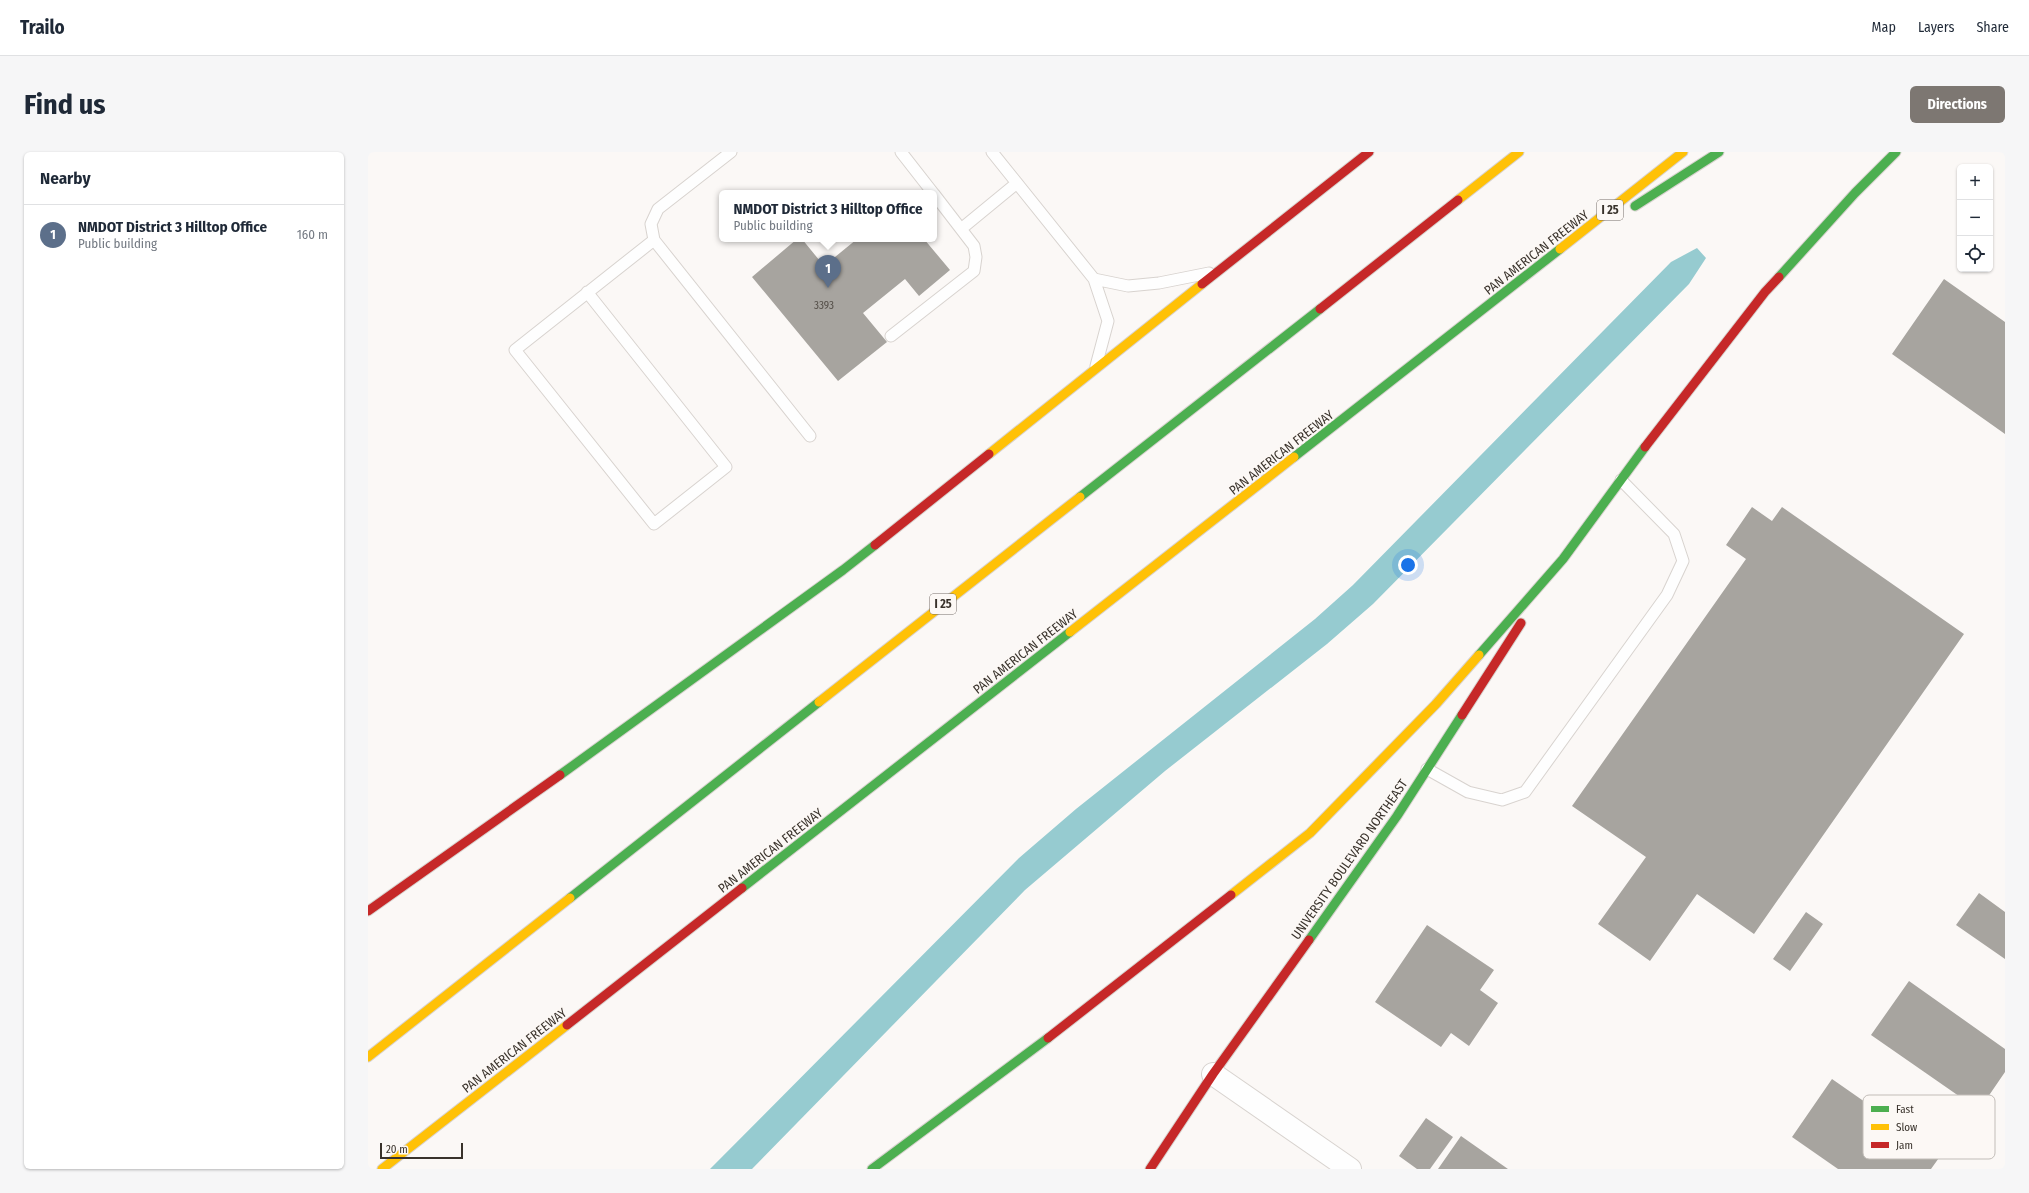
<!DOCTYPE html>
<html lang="en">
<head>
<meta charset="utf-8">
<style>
  :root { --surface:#fff; --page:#f6f6f7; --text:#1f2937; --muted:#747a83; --line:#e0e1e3; --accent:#7d7772 }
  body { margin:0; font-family:"Fira Sans Condensed",sans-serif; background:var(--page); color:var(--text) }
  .controls { position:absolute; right:12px; top:12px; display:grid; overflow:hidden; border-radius:6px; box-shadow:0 1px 3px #0004 }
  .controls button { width:36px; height:36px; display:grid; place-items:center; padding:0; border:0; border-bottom:1px solid var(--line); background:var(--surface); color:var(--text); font:20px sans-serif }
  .scale { position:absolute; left:12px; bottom:10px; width:83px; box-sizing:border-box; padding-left:4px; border:2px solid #39322b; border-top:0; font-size:11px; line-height:14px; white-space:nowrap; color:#39322b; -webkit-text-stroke:3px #fcf8f5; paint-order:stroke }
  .you { position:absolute; left:1040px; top:413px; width:14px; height:14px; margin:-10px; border:3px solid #fff; border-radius:50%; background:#1a73e8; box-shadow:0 0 0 6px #1a73e833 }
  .badge { display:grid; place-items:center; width:26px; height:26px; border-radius:50%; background:var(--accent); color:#fff; font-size:13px; font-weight:700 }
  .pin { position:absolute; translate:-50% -33px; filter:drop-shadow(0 1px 2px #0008) }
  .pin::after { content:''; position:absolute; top:21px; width:14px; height:12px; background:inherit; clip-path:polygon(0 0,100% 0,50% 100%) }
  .popup { position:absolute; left:351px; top:38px; width:218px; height:52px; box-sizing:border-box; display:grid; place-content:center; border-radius:6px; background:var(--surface); filter:drop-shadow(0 1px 3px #0005); font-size:13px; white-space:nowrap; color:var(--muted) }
  .popup b { font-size:15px; color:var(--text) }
  .popup::after { content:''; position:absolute; left:50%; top:100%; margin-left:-8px; border:8px solid transparent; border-top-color:var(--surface) }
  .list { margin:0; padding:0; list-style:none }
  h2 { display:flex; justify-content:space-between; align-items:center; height:52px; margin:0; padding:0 16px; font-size:17px }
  h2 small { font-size:13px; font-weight:400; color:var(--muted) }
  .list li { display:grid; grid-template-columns:26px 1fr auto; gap:12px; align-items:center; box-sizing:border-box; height:60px; padding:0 16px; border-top:1px solid var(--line) }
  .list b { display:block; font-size:15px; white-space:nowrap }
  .list p { margin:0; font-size:13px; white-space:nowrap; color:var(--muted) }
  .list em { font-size:13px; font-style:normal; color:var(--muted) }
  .icon { flex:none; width:22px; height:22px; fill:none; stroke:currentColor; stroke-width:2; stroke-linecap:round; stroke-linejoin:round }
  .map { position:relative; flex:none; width:1637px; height:1017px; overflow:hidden; border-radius:6px }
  header { display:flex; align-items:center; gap:24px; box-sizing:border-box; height:56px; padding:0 20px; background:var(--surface); border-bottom:1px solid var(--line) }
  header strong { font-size:19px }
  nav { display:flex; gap:22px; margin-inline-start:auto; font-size:14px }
  .intro { display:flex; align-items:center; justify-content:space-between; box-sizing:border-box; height:96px; padding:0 24px }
  h1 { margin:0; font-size:28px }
  .button { padding:10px 18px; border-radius:6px; background:var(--accent); color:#fff; font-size:14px; font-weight:700 }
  main { display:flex; gap:24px; padding:0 24px }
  aside { flex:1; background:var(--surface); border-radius:6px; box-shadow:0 1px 3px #0004 }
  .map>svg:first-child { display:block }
</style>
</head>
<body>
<header>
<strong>Trailo</strong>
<nav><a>Map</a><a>Layers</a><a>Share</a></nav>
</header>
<div class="intro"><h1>Find us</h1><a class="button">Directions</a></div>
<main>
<aside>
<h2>Nearby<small></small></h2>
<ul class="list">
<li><span class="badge" style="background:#5c6f8a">1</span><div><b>NMDOT District 3 Hilltop Office</b><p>Public building</p></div><em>160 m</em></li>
</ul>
</aside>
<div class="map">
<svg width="1637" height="1017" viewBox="0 0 1637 1017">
  <rect width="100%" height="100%" fill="#fbf8f6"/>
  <path fill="#96cbd0" d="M1329,96L1338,106L1321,132L1005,452L959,492L797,619L657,738L384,1017H342L651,706L708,657L947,467L985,433L1303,110Z"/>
  <path fill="#a7a49f" d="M429,87H434L456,114L489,87H556L582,118L551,144L537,127L495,161L519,190L470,229L384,125Z
    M1576,127L1637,170V282L1524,202Z
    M1384,355L1404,369L1414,355L1596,482L1386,782L1329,742L1282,809L1230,772L1278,705L1204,654L1378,407L1358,393Z
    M1611,741L1637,760V807L1588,773Z
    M1438,760L1455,772L1422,819L1405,807Z
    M1059,773L1126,818L1112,838L1130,851L1101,894L1083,881L1073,895L1007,850Z
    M1541,829L1637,897V920L1611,958L1503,883Z
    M1464,927L1573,1003L1563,1017H1470L1424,985Z
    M1058,966L1085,985L1062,1017H1049L1031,1004Z
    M1093,984L1140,1017H1070Z"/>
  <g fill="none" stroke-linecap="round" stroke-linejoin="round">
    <defs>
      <path id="lane" d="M363,0L290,57L283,72L286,88L442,284
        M533,0L565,41
        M624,0L726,127L740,169L728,214
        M593,77L649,31
        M726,127L760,134L791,131L841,121
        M219,140L358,315L286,372L147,198L286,88
        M523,184L606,119L608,105L606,94L566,42
        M1059,617L1100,640L1134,648L1157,640L1299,443L1315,409L1306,382L1253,328"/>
      <path id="street" d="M845,922L982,1017"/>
      <path id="fast" d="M1267,54L1351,0
        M1411,125L1487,41L1528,0
        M926,305L1192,97
        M712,345L952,157
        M1111,503L1195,407L1277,295
        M192,623L475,418L507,393
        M374,736L702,480
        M202,746L451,550
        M941,788L1029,664L1094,563
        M504,1017L680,886"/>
      <path id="slow" d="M1090,48L1151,0
        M1192,97L1315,0
        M621,302L834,132
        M702,480L926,305
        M451,550L712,345
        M863,743L942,681L1068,552L1111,503
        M0,905L202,746
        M14,1017L199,873"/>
      <path id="jam" d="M834,132L1001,0
        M952,157L1090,48
        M1277,295L1397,140L1411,125
        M507,393L621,302
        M1094,563L1153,471
        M0,759L192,623
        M199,873L374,736
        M680,886L863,743
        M782,1017L845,922L941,788"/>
    </defs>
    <use href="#lane" stroke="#d8d3cf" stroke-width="13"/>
    <use href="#street" stroke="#d8d3cf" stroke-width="24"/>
    <use href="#fast" stroke="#d8d3cf" stroke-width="11"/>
    <use href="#slow" stroke="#d8d3cf" stroke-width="11"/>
    <use href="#jam" stroke="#d8d3cf" stroke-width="11"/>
    <use href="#lane" stroke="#fefefe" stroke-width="11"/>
    <use href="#street" stroke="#fefefe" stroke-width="22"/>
    <use href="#fast" stroke="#4caf50" stroke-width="9"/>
    <use href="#slow" stroke="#ffc107" stroke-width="9"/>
    <use href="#jam" stroke="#c62828" stroke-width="9"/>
  </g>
  <g text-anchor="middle" stroke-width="4" stroke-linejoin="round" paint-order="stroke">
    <g font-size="11" fill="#544e48">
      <text x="456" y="157">3393</text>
    </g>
    <g fill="#fcf8f5" stroke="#746d68" stroke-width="1">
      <rect x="1229" y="48" width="26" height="20" rx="3"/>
      <rect x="562" y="442" width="26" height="20" rx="3"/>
    </g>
    <g font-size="12" font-weight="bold" fill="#39322b">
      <text x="1242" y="62">I 25</text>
      <text x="575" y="456">I 25</text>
    </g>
    <g font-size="13" fill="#39322b" stroke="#fcf8f5">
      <text transform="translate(1168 100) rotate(-38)" y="5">PAN AMERICAN FREEWAY</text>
      <text transform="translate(913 300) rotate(-38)" y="5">PAN AMERICAN FREEWAY</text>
      <text transform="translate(657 499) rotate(-38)" y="5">PAN AMERICAN FREEWAY</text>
      <text transform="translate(402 698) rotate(-38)" y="5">PAN AMERICAN FREEWAY</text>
      <text transform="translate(981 707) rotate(-55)" y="5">UNIVERSITY BOULEVARD NORTHEAST</text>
      <text transform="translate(146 898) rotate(-38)" y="5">PAN AMERICAN FREEWAY</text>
    </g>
  </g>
  <rect x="1495" y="943" width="132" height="64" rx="6" fill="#fcf8f5" stroke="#c2bdb8" stroke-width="1"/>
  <rect x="1503" y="954" width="18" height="6" fill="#4caf50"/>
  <rect x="1503" y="972" width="18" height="6" fill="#ffc107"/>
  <rect x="1503" y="990" width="18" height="6" fill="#c62828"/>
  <g font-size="11" fill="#39322b">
    <text x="1528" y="961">Fast</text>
    <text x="1528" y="979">Slow</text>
    <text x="1528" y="997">Jam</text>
  </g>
</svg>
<div class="controls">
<button>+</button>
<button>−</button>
<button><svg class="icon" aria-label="locate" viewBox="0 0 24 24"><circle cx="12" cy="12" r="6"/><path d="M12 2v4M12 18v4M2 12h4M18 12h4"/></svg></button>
</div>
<div class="scale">20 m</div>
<div class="you"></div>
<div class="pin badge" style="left:460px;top:136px;background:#5c6f8a">1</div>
<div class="popup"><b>NMDOT District 3 Hilltop Office</b>Public building</div>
</div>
</main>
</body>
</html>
